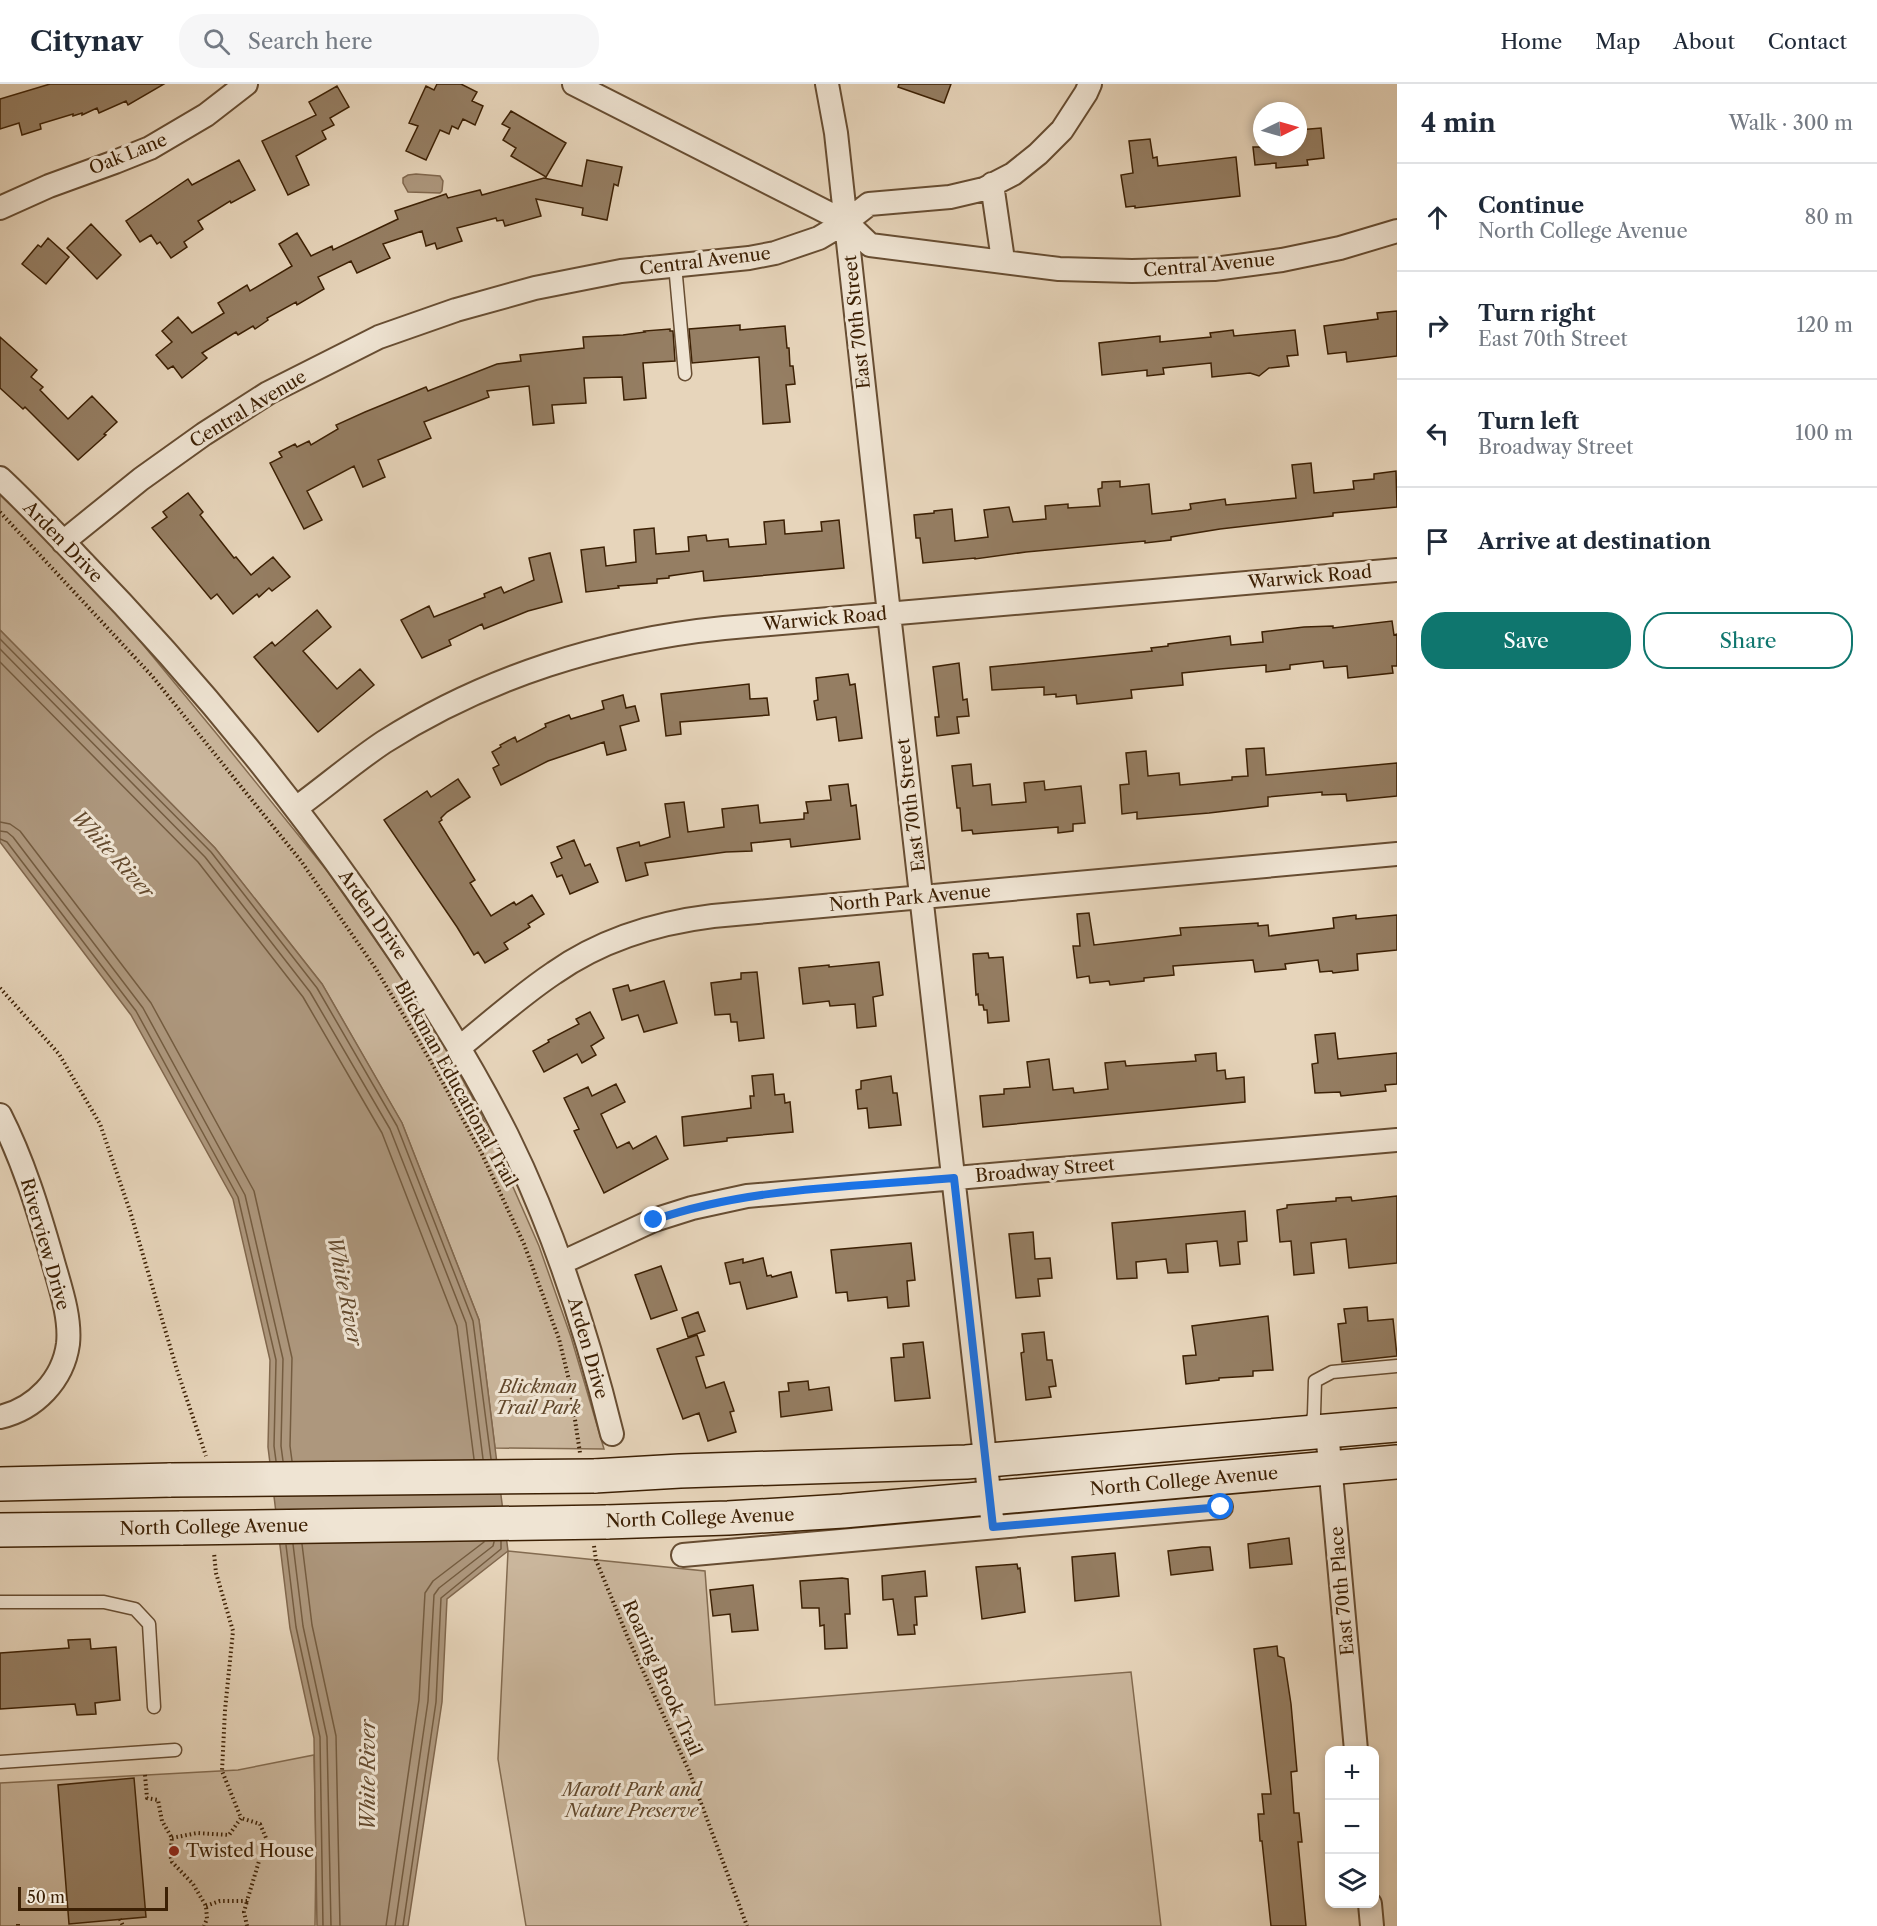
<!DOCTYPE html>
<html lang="en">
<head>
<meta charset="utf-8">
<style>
  :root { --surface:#fff; --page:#f6f6f7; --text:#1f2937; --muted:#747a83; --line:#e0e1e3; --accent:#0f766e }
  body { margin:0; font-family:"Libre Caslon Text",serif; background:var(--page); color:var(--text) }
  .controls { position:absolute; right:18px; bottom:18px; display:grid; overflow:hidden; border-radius:12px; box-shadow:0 3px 9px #0003 }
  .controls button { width:54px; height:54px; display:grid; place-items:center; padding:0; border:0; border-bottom:2px solid var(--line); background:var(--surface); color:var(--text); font:30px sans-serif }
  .compass { position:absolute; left:1253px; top:18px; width:54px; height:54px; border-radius:50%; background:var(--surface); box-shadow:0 3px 9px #0003; rotate:85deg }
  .scale { position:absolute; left:18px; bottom:15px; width:150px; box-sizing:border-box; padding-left:6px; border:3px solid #3c2004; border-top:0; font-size:16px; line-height:21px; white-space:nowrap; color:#3c2004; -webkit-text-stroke:4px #efe4d3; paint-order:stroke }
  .stop { position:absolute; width:18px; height:18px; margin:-14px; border:4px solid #1a73e8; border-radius:50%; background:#fff }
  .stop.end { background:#1a73e8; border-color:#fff; box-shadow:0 2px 6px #0008 }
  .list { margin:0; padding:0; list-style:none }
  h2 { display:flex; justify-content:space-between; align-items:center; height:78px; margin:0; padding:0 24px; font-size:26px }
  h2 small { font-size:20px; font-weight:400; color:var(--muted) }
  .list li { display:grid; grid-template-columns:39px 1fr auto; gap:18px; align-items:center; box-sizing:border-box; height:108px; padding:0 24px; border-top:2px solid var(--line) }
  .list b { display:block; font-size:22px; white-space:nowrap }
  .list p { margin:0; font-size:20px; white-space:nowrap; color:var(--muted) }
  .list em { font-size:20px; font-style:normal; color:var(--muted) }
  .actions { display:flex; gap:12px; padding:18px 24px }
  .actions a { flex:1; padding:14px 0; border:2px solid var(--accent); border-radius:24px; text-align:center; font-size:21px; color:var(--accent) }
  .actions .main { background:var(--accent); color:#fff }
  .icon { flex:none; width:33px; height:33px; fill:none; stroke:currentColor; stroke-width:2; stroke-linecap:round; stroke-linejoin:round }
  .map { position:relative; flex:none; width:1397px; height:1842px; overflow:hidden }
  header { display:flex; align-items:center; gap:36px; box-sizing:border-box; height:84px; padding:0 30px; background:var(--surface); border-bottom:2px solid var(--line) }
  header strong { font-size:28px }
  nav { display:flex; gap:33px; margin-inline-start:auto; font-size:21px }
  .search { width:420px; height:54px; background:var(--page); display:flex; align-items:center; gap:15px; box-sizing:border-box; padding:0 21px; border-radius:24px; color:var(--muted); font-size:22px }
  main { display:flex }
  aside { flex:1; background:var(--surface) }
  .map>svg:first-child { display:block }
</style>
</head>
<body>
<header>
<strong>Citynav</strong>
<div class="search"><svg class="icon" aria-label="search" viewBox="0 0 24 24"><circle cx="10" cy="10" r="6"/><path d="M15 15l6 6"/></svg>Search here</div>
<nav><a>Home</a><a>Map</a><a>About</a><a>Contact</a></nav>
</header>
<main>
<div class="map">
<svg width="1397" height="1842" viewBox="0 0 1397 1842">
  <rect width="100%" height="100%" fill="#e7d5bb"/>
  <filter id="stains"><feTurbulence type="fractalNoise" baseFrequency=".00333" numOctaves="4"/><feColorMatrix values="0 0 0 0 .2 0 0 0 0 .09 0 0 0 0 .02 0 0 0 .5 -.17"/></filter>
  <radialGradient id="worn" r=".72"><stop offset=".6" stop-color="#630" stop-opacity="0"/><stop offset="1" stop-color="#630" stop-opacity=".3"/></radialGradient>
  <path fill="#cab69c" stroke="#836b50" stroke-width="1.5" d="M0,410L102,511L216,649L328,788L429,933L480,1028L539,1162L571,1253L604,1365L495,1364L479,1236L402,1039L322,900L215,764L0,546Z
    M508,1467L705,1487L715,1621L1131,1588L1161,1842H526L498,1675Z
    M314,1671L316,1766L315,1842H0V1699L238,1686Z"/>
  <path fill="#ad977d" stroke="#80674d" stroke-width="1.5" d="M416,90L440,92L443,97L442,107L440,109L408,108L403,99V94L408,91Z
    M0,546L215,764L322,900L402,1039L479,1236L508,1467L447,1515L442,1618L408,1842H317L314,1654L290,1544L268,1363L270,1276L233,1115L131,931L0,758Z"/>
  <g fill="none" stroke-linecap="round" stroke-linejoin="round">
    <path stroke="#745c40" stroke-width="1.5" d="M0,555L211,768L317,904L397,1042L473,1237L491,1375
      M0,565L205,773L310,908L390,1045L466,1239L483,1375
      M0,578L198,778L303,913L382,1049L457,1242L474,1375
      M0,738L10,740L20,747L151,919L254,1107L292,1274L290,1362L292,1377
      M0,747L7,748L13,753L143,924L245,1111L283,1275L281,1362L283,1377
      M0,755L7,758L136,927L238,1113L276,1276L274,1362L276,1377
      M293,1460L303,1542L327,1653L331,1842
      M302,1460L312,1541L336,1652L340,1842
      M286,1461L296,1543L320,1653L323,1842
      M386,1842L419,1616L425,1509L433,1497L484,1458
      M395,1842L428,1617L434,1511L439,1504L493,1462L494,1458
      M403,1842L436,1618L441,1514L501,1465V1457"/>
  </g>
  <path fill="#957e63" stroke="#3c2004" stroke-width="1.5" d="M50,0H164L128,21L126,17L99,29L97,24L82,31V29L73,32V30L40,40L41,45L22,51L19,39L0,45V15Z
    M437,0H461L477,8L472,17L483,22L475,41L463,35L458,45L452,42L449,50L440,46L426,76L406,67L418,42L409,39L426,2L434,6Z
    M899,0H951L944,19L898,3Z
    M337,2L349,23L330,34L334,41L322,47L326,55L296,72L309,101L288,111L262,57L316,31L309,18Z
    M511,27L566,59L546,93L511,72L516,64L503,56L510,44L502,40Z
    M1321,44L1324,74L1307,76L1308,81L1276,84V79L1255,81L1253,63H1298V46Z
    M1150,55L1153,74L1157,73L1158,82L1236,73L1240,112L1135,124V122L1126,123L1121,91L1133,89L1129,57Z
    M239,76L255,106L231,119L230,117L198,137L203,145L184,158L187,163L171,174L160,158L157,160L151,151L140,158L126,137L188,95L192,101Z
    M587,76L622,83L618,102L614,100L607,136L582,131L583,124L536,115L541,132L505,142L503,136L497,137L496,134L457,144L462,157L437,165L435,159L426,162L422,147L383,160L390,174L357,189L351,177L318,193L324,205L297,221L296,218L267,234L268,236L255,245L253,242L238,251L236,248L202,269L207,274L182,294L173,282L168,285L156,271L172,258L162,247L178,233L192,249L224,229L218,219L247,201L250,207L292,182L279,160L297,149L311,172L332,162L333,166L398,135L395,127L446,110L448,114L480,106L482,111L544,94L582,102Z
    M91,140L121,171L97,195L67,164Z
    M48,154L69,173L46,200L22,180L38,161L41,163Z
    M1397,227V272L1347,278L1346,268L1328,270L1324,242L1378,235L1377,229Z
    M740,241V246L785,242L787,264H789L790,282H793L795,300L786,301L790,338L763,340L759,273L692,279L689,245Z
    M670,245V247H673L675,277L643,279L646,314L624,316L622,293L584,294L586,319L552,321L554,339L533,341L529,302L487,307L489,313L424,338L431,354L378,376L385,393L363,403L354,382L307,407L322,436L304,445L270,379L282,373L279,368L295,360L297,363L309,357L311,361L338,345L336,341L365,328L426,303L428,307L497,280L521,277L520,271L584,264L583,253L623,251L645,248L644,247Z
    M1233,246L1234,252L1295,246L1298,271L1287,272L1289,282L1269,284L1259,292L1250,289L1212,293L1211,279L1163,284L1164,290L1147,292V286L1102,291L1099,259L1160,252V258L1211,253L1210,249Z
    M0,253L37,286L31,293L43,303L40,306L68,335L92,312L117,338L104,350L106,351L78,376L25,323L23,325L0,304Z
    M1311,379L1314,409L1354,405L1353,397L1374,395V390L1396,387L1397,423L1333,429V432L1220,445L1171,453V456L1145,459V457L1026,468L975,475V474L923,479L920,454H916L914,431L934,429V427L952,425L955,457L988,453L984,426L1009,423L1013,438L1046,435L1045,422L1068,420V424L1100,422L1098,405L1102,404V398L1120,397V403L1149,400L1152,430L1188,426L1191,425L1190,420L1225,415L1226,421L1296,414L1292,381Z
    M188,409L203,428L200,431L234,474L236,473L251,491L273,473L290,493L272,507L269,504L259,513L257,510L233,530L217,510L211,515L152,444L167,433L163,428Z
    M784,436L785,450L822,447L821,438L839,436L844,484L704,497L703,487L669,492V494L657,495V499L618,502L619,504L586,508L581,466L604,463L606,482L636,478L634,446L654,444L656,470L689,467L688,453L706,451L707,457L728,455L729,463L766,460L764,438Z
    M550,469L562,518L528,527L484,545L482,540L449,556L451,561L422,574L401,536L429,522L434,533L485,513L484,510L501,503L504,509L534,496L529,474Z
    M317,526L331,543L303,567L337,605L360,585L374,601L318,648L254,573L272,558L275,562Z
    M1392,537L1394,551L1397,550V582H1392L1393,589L1348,594L1347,582L1324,584L1323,577L1290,581V585L1266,588V581L1220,585L1182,589L1183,601L1131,606L1132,614L1077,620L1076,611L1056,613V610L1044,611V603L992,606L990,583L1152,567L1151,564L1168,562V560L1230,552L1231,561L1263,558L1262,548L1304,543L1333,542V544Z
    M959,579L963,616L967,615L969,632L957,633L959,649L937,652L935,633H939L933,583Z
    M848,590L850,601L855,600L862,654L839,657L836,633L817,636L814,617L818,616L816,594Z
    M749,600L750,615L767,614L769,631L680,638L681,650L666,652L661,610Z
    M623,611L626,624L635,622L639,637L620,642L626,666L607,671L604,658L548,677L501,701L493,684L499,681L492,668L501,663L500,661L515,653L517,658L546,643L545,640L569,631L571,635L604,625L602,617Z
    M1264,664L1266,691L1397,679V712L1347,717L1346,710L1322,711V708L1268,713V722L1209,729L1137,735V728L1122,730L1120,701L1129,700L1126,669L1146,667L1148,692L1179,689L1180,701L1232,696V693L1248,692L1246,665Z
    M971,680L973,702L990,700L992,721L1026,718L1024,699L1044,697L1045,706L1081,702L1085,739L1073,740V747L1058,749V743L973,750L972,746L962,747L960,724H957L952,682Z
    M458,695L470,713L447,728L441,734L442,736L439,738L475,796L470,799L491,832L514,818L516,821L532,811L544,830L528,840L530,843L504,859L508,865L485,879L478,868L474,871L457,843L384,736L427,707L431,713Z
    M848,700L851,722L856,721L860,755L791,763L790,755L751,759L752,767L726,768L645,779L648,791L626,797L617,764L639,758L640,762L670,753L665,720L684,718L688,748L724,743L722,725L758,721L760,739L804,735V729H808L806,718L831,716L829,702Z
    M574,756L585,782L590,780L598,798L570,810L562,791L557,793L551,779L562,774L557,763Z
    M1089,829L1094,861L1181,851L1180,844L1258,839V842L1268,841L1269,852L1334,844L1333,834L1356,831V835L1397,831V866L1357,870L1358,886L1333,889L1332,887L1320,888L1318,876L1285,880L1286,885L1255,888L1253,876L1240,877L1173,882L1174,891L1144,894V897L1110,901L1109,897L1090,899L1089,892L1077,894L1073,862H1080L1077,830Z
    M988,869L989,874L1003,873L1009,937L988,939L987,926H984L983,921H979L978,910L976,911L973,870Z
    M879,878L883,911L873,913L876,942L857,944L855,920L830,922L829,917L803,920L799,884L829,881V883Z
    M757,888L764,954L739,957L737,938H731L730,930L715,931L711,899L741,895V889Z
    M664,897L677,939L644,948L638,931L622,936L613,905L628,901L630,907Z
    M590,928L604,954L591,962L596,971L582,979L577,970L544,988L533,967L549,958L548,956L579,940L576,935Z
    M1335,949L1338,975L1397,969V1000L1385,1001L1386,1007L1341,1012L1340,1008L1315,1009L1312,980L1318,979L1315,951Z
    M1216,969L1217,987L1225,986L1226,995L1244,993L1245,1018L983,1043L980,1012L1004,1010V1005L1030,1003L1027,978L1049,975L1053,1006L1073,1004L1074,1009L1108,1005L1105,979L1125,977L1126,982L1196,977L1195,971Z
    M773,990L775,1011L784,1010L785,1019L790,1018L793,1048L727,1054V1057L684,1062L682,1033L751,1024L750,1012H754L752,992Z
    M891,992L893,1009H897L901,1041L869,1044L867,1024L858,1025L856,1006L861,1005V997Z
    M616,1000L625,1018L601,1030L617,1064L629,1058L633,1065L656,1052L668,1075L604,1109L574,1047L579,1045L564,1014L588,1003L592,1012Z
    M1397,1112V1179L1349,1184L1346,1155L1311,1159L1314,1189L1294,1191L1291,1157L1280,1158L1277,1126L1287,1124V1121L1336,1117V1114L1351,1113L1352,1117Z
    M1245,1127L1247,1157L1238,1158L1240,1180L1220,1182L1217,1157L1186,1160L1188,1188L1168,1189L1166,1175L1136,1178L1137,1194L1117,1195L1112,1139Z
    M1033,1148L1035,1175L1050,1174L1052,1194L1038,1195L1040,1212L1016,1214L1009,1150Z
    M911,1159L915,1196L907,1197L909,1222L888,1224L887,1213L848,1217L847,1208L836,1209L831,1166Z
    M763,1174L767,1192L771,1191L772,1193L791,1188L797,1213L747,1225L740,1198L730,1200L725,1179L743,1175V1179Z
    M661,1182L677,1226L651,1235L635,1191Z
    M1367,1223L1368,1237L1393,1235L1397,1272L1342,1278L1338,1240L1346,1239L1344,1225Z
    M698,1228L705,1247L688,1253L682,1234Z
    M1268,1232L1273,1286L1253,1287V1292L1219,1294V1296L1186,1300L1183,1272L1196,1271L1192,1242Z
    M1044,1248L1047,1276H1052L1056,1302L1049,1303L1051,1313L1026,1316L1021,1269L1024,1268L1022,1250Z
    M697,1251L704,1271L696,1273L706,1304L724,1298L734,1327L730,1328L736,1348L708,1357L699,1329L683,1335L657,1265Z
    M923,1258L930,1314L895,1317L891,1274L904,1273L903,1260Z
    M808,1297L809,1306L829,1303L832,1326L781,1333L779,1308L789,1307L788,1299Z
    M1289,1454L1292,1480L1250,1484L1248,1460Z
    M1202,1463H1210L1213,1486L1171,1491L1168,1467Z
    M1115,1469L1119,1512L1075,1517L1072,1473Z
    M1017,1480L1018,1485L1020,1484L1025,1528L982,1535L976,1483Z
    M925,1487L927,1512L915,1513L917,1541H914L915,1550L898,1551L893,1515L883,1516L882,1492Z
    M842,1494L848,1495L850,1530H845L847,1564L825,1565L824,1541L820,1542L819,1524H802L800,1497Z
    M753,1501L758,1546L732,1548L730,1530L713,1532L710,1506Z
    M90,1555L91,1565L116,1563L120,1616L95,1619L96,1630L77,1631L75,1620L0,1625V1569L69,1564L68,1556Z
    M1277,1562L1278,1572L1284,1574L1291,1620L1297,1687L1291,1688L1294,1729H1299L1302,1758H1298L1306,1842H1271L1262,1757H1260L1258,1730H1264L1262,1710H1271L1254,1565Z
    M134,1694L146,1833L69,1840L58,1701Z"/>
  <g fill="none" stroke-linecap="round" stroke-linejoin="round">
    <defs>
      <path id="service" d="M675,181L685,290
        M1310,1347L1314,1330L1315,1297L1332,1288L1397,1282
        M0,1518H104L135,1525L149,1540L154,1623
        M0,1678L175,1666"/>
      <path id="minor" d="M574,0L846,138L870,161L1059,185L1132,187L1214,185L1282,176L1340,164L1397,147
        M827,0L836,49L889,530L993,1443
        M992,100L1003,176
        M0,124L49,102L115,78L150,64L206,31L246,0
        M0,394C27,419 52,446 77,472C178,576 271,686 355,805C411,884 463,964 507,1051C554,1146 587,1248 612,1350
        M63,458L141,395L204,350L268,309L379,253L456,226L535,204L621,187L749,174L775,169L819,154L846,138L869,120L950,113L984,105L1013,90L1038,70L1062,46L1086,9L1090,0
        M296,724C325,703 354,678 384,658C486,593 604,556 724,544L1397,486
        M460,963C491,938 521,911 554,889C601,856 656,839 713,832L1397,770
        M0,1031C23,1076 38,1125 52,1174C59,1200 71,1232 68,1260C63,1296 35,1325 0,1333
        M561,1179L654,1136L692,1124L747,1112L1397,1056
        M1327,1347L1356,1666
        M683,1471L1221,1423
        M1370,1820L1372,1842"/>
      <path id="secondary" d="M594,1392L680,1387L966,1378L1397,1341
        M0,1400L171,1396
        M606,1438L728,1434L843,1427L1397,1378
        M0,1446L183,1444"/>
    </defs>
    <use href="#service" stroke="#674d32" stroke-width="15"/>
    <use href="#minor" stroke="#674d32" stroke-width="26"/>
    <use href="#secondary" stroke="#3c2004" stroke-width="36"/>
    <path stroke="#3c2004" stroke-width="4" stroke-dasharray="1.5 3" stroke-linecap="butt" d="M0,428L152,592L301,777L376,885L433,981L481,1068L524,1160L559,1255L569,1296L580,1369
      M0,904L59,970L100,1040L130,1127L177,1286L206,1372
      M594,1462L596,1476L628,1554L689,1687L747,1842
      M145,1691L147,1714L158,1716L162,1737L172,1754L170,1771L172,1778L193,1800L206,1822L207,1835L204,1842
      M172,1754L197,1749L229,1751L241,1734L222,1687L225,1626L233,1547L216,1489L214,1469
      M206,1822L220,1817H247L266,1754L260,1740L241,1734
      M120,1835L123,1842
      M18,1840V1842
      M247,1842L244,1828L247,1817"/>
    <use href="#service" stroke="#efe4d3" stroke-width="12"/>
    <use href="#minor" stroke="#efe4d3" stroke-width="22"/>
    <use href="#secondary" stroke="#efe4d3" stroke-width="33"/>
    <defs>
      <path id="secondary-bridge" d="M171,1396L594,1392
        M183,1444L606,1438"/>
    </defs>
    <use href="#secondary-bridge" stroke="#3c2004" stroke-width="36" stroke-linecap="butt"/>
    <use href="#secondary-bridge" stroke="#efe4d3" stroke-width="33"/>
  </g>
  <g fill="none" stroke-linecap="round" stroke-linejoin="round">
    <path stroke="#1a73e8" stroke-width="8" d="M654,1136C750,1103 853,1103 954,1094L993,1443L1221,1423"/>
  </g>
  <circle fill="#8f2418" stroke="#efe4d3" stroke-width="2" cx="174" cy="1767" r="6"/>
  <g text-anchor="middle" stroke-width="6" stroke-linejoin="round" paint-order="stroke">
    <g font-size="18" fill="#3c2004" stroke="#efe4d3">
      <text transform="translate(128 70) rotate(-22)" y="6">Oak Lane</text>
      <text transform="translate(705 177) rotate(-7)" y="6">Central Avenue</text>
      <text transform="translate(1209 181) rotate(-5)" y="6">Central Avenue</text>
      <text transform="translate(857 238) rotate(-96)" y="6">East 70th Street</text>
      <text transform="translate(248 325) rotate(-31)" y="6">Central Avenue</text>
      <text transform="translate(63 458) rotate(46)" y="6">Arden Drive</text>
      <text transform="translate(1310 493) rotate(-5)" y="6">Warwick Road</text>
      <text transform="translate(825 535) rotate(-5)" y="6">Warwick Road</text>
      <text transform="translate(911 721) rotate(-97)" y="6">East 70th Street</text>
      <text transform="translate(910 814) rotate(-5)" y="6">North Park Avenue</text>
      <text transform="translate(373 831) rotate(55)" y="6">Arden Drive</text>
      <text transform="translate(456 1000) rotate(61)" y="6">Blickman Educational Trail</text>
      <text transform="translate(1045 1086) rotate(-5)" y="6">Broadway Street</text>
      <text transform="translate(45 1160) rotate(74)" y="6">Riverview Drive</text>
      <text transform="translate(588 1264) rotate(74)" y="6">Arden Drive</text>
      <text transform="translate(1184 1397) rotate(-5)" y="6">North College Avenue</text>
      <text transform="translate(700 1434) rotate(-2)" y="6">North College Avenue</text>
      <text transform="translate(214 1443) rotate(-1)" y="6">North College Avenue</text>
      <text transform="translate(1342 1507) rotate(-95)" y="6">East 70th Place</text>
      <text transform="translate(662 1594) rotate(66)" y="6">Roaring Brook Trail</text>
    </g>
    <g font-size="18" font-style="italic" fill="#60462a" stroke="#efe4d3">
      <text x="538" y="1309">Blickman<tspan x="538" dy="21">Trail Park</tspan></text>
      <text x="632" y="1712">Marott Park and<tspan x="632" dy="21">Nature Preserve</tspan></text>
    </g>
    <g font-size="18" fill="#3c2004" stroke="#efe4d3" text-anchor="start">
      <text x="186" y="1773">Twisted House</text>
    </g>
    <g font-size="20" font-style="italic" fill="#644a2e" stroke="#efe4d3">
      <text transform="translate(113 770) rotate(48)" y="7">White River</text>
      <text transform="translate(345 1207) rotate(79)" y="7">White River</text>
      <text transform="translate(368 1691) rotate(-90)" y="7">White River</text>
    </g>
  </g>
  <rect width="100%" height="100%" filter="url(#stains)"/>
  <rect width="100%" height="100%" fill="url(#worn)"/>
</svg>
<div class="controls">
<button>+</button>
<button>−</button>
<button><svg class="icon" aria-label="layers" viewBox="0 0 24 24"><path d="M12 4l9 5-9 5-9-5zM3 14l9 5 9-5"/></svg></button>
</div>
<svg class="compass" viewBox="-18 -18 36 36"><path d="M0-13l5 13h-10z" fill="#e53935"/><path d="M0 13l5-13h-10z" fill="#747a83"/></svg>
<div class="scale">50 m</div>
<div class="stop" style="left:1221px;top:1423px"></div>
<div class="stop end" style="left:654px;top:1136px"></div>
</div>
<aside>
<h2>4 min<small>Walk · 300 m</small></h2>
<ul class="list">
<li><svg class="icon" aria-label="ahead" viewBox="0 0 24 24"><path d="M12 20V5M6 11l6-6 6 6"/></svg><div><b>Continue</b><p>North College Avenue</p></div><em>80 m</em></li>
<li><svg class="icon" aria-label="right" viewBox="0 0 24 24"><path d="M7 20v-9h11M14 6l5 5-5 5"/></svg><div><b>Turn right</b><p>East 70th Street</p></div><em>120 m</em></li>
<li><svg class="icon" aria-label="left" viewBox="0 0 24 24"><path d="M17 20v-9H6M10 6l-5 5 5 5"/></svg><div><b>Turn left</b><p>Broadway Street</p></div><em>100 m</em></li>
<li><svg class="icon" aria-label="arrive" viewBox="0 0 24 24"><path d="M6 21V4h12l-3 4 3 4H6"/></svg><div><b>Arrive at destination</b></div></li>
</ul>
<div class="actions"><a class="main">Save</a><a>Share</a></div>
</aside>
</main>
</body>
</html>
